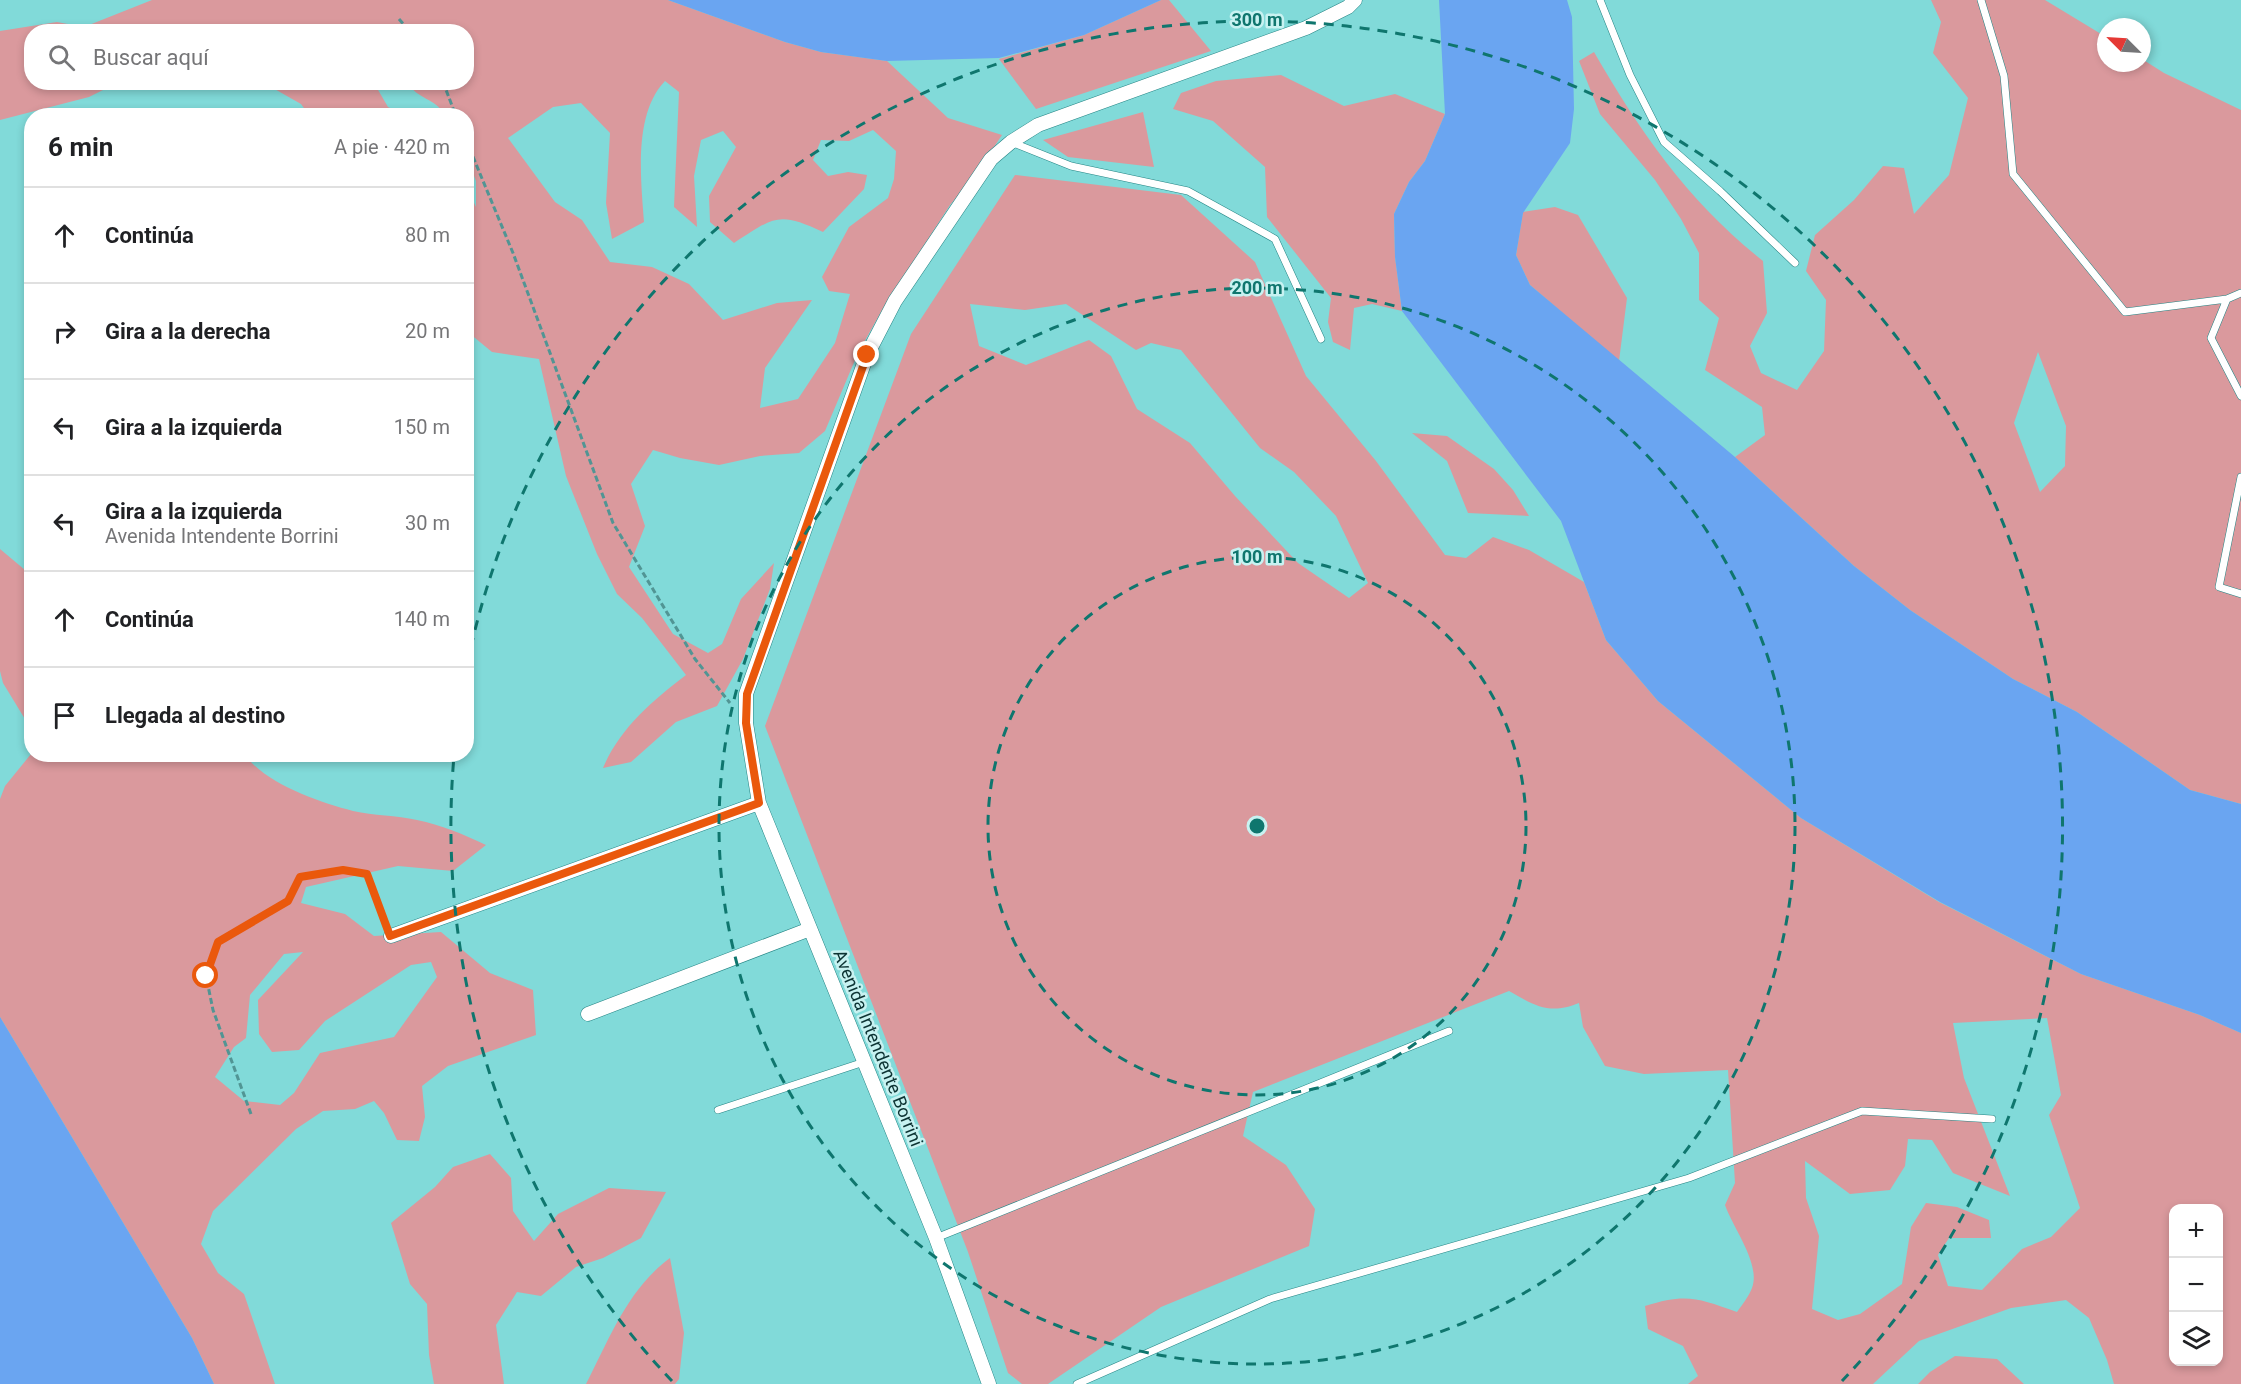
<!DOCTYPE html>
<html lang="es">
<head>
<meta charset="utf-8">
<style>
  :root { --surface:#fff; --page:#f6f6f6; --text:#202124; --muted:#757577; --line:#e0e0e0 }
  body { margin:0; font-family:Roboto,sans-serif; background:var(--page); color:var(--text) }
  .controls { position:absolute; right:18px; bottom:18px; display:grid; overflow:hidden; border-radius:12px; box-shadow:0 3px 9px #0003 }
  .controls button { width:54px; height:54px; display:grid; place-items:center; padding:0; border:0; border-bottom:2px solid var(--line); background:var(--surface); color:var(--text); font:30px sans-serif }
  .compass { position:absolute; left:2097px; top:18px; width:54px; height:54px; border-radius:50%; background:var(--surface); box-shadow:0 3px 9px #0003; rotate:294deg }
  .stop { position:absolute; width:18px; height:18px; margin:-14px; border:4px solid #ea580c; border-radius:50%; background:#fff }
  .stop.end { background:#ea580c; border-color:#fff; box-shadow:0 2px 6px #0008 }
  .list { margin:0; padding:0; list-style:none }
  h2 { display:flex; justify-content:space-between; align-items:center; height:78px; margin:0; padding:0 24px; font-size:26px }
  h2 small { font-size:20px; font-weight:400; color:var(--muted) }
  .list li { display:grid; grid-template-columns:39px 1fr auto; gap:18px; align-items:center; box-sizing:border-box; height:96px; padding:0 24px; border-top:2px solid var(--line) }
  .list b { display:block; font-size:22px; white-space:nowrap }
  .list p { margin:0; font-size:20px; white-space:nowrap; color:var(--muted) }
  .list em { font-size:20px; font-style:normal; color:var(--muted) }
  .icon { flex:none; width:33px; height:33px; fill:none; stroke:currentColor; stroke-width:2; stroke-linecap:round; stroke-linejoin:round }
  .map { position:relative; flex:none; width:2241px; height:1384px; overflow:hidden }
  .search { position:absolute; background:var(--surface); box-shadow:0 3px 9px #0003; left:24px; top:24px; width:450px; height:66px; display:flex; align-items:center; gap:15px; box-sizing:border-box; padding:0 21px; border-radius:24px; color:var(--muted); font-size:22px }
  .panel { position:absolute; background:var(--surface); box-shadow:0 3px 9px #0003; left:24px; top:108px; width:450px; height:654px; border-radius:24px }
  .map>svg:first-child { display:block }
</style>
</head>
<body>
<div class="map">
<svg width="2241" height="1384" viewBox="0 0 2241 1384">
  <rect width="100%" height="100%" fill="#81dad9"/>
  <path fill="#da999d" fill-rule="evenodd" d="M152,0H668L785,42L821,52L887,61L948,118L1002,135L976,174L950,205L881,312L858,353L825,431L799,453L760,456L719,465L680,458L653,450L631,484L645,526L629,567L673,634L708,653L722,644L741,599L774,563L770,589L743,659L717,706L676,722L631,762L603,768C620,728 652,701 686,675L642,618L617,594L597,554L566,476L539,359L492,352L469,333L467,188L476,207V181L467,158L466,116L445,115C434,97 418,100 408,83L466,82V32H224L223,27L215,32H32V82L117,83L89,97L0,120V31L57,22L84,27ZM665,81L679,92L674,207L697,227L694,176L701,140L723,131L736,147L709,196L710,222L734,243C774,217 778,211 823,232L864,189L867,175L848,172L828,176L813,160L821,140L849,141L873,130L896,151L894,179L888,198L849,227L822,277L829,291L850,294L835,343L798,399L760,408L765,368L812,300L777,303L723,320L689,284L652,267L610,262L582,220L555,202L508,138L553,107L581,103L610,133L606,203L612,239L644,222C641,180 633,114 665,81Z
    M1161,0H1169L1211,51L1036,109L999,59L1084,35Z
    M1931,0H2045L2106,37V63H2142V59L2164,73L2241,110V804L2190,790L2077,712L2013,679L1910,610L1854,566L1735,457L1765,435L1762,407L1705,370L1719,318L1699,300V253L1681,219L1655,180L1600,114L1579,61L1594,52C1642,135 1688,201 1763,261L1767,313L1750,346L1761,373L1797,390L1824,351L1826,300L1806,271L1815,235L1854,200L1883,166L1904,168L1914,214L1949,175L1968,98L1933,53L1941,22ZM2038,352L2066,426L2065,466L2040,492L2014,423Z
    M1281,75L1344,106L1395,94L1445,114L1425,161L1409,182L1394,214L1395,257L1402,311L1372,304L1354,308L1350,350L1333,342L1328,322L1331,298L1267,217L1265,167L1213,121L1173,109L1181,93L1216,81Z
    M264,83H374L388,107L405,115H309L301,104Z
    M1143,112L1154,167L1068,157L1043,140Z
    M1015,175L1181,195L1255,262L1306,376L1376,461L1445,555L1466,558L1493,537L1529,550L1584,582L1606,640L1658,701L1801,818L1939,902L2081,974L2200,1015L2241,1033V1384H2114L2107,1360L2089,1318L2066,1300L2011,1308L1919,1341L1873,1384H1688L1698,1376L1683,1346L1648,1329L1645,1306C1686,1293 1698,1298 1737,1312C1742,1305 1749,1296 1752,1288C1761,1264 1733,1228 1725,1205L1735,1183L1728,1070L1644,1074L1605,1066L1583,1027L1579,1003C1550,1015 1535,1006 1509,991L1253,1092L1243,1136L1286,1165L1315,1209L1309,1246L1161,1307L1048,1384H1022L1008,1373L968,1252L765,726L911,334ZM1066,304L1136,350L1151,343L1181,350L1260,448L1294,472L1336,516L1368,583L1349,598L1298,563L1235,496L1190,443L1137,409L1111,356L1089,340L1026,365L979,346L970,304L1025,310ZM2047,1018L2061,1095L2049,1115L2080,1208L2051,1237L2022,1249L1982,1290L1948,1286L1938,1255L1949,1238H1991L1989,1220L1957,1207L1926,1203L1911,1227L1902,1284L1860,1314L1838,1320L1812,1309L1819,1236L1806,1198L1805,1161L1850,1194L1890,1190L1905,1166L1908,1139L1932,1140L1953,1173L2010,1196L1964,1078L1953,1023ZM2174,1208H2218V1362H2174Z
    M1555,207L1578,215L1627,298L1619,361L1530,285L1516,255L1523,212Z
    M1412,433L1447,436L1467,450L1494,469L1513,490L1529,516L1468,513L1447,461Z
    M0,549L31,575V729L3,683L0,671Z
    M31,754H244C266,784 318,802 353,811C374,816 396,815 417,820C441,825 463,834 486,845L453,871L398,866L306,887L301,903L345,914L374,936L441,932L490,973L533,990L536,1035L448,1066L422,1086L425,1117L419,1141L397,1140L384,1113L374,1101L355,1109L323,1111L296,1129L213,1211L201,1244L218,1273L244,1294L275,1384H214L192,1338L0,1017V799L5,786ZM303,952L258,1000L259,1034L272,1052L299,1050L325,1021L411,965L431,962L437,977L394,1037L320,1053L294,1093L280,1105L244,1101L215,1077L234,1047L246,1038L250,995L284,954Z
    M490,1154L511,1178L513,1211L534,1241L558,1214L609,1188L666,1192L641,1238L603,1258L576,1267L541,1296L517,1292L496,1325L504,1384H434L429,1355L427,1304L410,1284L391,1223L435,1187L453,1167Z
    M670,1258L684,1333L679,1379L675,1384H586C610,1338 627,1290 670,1258Z
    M1955,1356L1997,1359L2024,1384H1918L1930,1372Z"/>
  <path fill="#6aa5f1" d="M668,0H1161L1084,35L999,58L887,61L821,52L785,42Z
    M1439,0H1567L1572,17L1574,109L1570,143L1523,213L1516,255L1530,285L1735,457L1854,566L1910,610L2013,679L2077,712L2190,790L2241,804V1033L2200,1015L2081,974L1940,902L1801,818L1658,701L1606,640L1561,521L1402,311L1395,257L1394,214L1409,182L1425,161L1445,114Z
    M0,1017L192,1338L214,1384H0Z"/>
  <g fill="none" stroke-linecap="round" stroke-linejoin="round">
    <defs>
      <path id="service" d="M1600,0L1630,75L1664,142L1720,191L1795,263
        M1981,0L2004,76L2013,174L2125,312L2227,299
        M1011,142L1071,166L1188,191L1275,239L1321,339
        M2241,293L2227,299L2211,338L2241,396
        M2241,477L2219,587L2241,594
        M718,1110L864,1062
        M936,1238L1449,1031
        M1077,1384L1270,1299L1689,1178L1862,1111L1992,1119"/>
      <path id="minor" d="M391,936L759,803
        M588,1014L810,929
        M989,1384L936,1238L759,803L746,723V694L867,355L895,301L991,159L1011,142L1038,125L1306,28L1348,7L1355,0"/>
    </defs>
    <use href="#service" stroke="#248484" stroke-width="8"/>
    <use href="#minor" stroke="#248484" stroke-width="15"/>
    <path stroke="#519594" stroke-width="3" stroke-dasharray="6 3" stroke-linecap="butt" d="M399,19L410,32
      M443,82L456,116
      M466,140L513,253L613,523L695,659L730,703
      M251,1114L213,1010L206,976L218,942L288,901L300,877L343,870L367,874L386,923"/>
    <use href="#service" stroke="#fff" stroke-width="7"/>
    <use href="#minor" stroke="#fff" stroke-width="14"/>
  </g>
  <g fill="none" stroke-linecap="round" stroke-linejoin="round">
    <path stroke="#ea580c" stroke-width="8" d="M206,976L218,942L288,901L300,877L343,870L367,874L390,936L759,803L746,723L747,694L867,355"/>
  </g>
  <g fill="none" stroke="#0f766e" stroke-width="3" stroke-dasharray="10 8">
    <circle cx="1257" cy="826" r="269"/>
    <circle cx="1257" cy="826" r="538"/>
    <path d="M672 1381A806 806 0 0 1 454 756M467 665A806 806 0 1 1 1842 1381"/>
  </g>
  <g text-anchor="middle" stroke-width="5" stroke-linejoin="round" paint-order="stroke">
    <g font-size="18" fill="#0c3333" stroke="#c8f2f1">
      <text transform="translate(878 1048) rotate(68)" y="6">Avenida Intendente Borrini</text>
    </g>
  </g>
  <circle cx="1257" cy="826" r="9" fill="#0f766e" stroke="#c8f2f1" stroke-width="3"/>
  <g font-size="18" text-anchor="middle" font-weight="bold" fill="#0f766e" stroke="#c8f2f1" stroke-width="5" stroke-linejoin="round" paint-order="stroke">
    <text x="1257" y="26">300 m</text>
    <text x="1257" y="294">200 m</text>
    <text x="1257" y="563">100 m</text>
  </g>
</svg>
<div class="controls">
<button>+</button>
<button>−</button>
<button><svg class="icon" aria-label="layers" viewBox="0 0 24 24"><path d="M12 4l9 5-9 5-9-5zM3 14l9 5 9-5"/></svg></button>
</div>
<svg class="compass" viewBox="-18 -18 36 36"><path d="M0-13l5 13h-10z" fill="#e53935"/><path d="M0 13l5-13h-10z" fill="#757577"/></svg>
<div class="stop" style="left:206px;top:976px"></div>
<div class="stop end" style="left:867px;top:355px"></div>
<div class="search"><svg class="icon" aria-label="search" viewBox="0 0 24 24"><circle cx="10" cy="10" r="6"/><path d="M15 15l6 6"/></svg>Buscar aquí</div>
<section class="panel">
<h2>6 min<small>A pie · 420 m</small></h2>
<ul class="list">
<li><svg class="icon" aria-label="ahead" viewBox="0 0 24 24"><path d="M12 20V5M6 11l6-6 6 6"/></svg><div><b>Continúa</b></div><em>80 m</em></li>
<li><svg class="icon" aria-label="right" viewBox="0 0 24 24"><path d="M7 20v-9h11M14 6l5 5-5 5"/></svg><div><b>Gira a la derecha</b></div><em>20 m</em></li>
<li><svg class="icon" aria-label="left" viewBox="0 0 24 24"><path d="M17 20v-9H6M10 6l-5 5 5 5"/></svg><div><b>Gira a la izquierda</b></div><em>150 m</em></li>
<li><svg class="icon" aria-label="left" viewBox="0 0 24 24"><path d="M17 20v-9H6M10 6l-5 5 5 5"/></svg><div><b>Gira a la izquierda</b><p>Avenida Intendente Borrini</p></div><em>30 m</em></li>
<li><svg class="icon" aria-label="ahead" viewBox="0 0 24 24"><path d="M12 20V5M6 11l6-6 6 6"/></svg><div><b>Continúa</b></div><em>140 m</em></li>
<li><svg class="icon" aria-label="arrive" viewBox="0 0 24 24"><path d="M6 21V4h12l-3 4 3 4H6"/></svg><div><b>Llegada al destino</b></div></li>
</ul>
</section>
</div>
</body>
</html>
